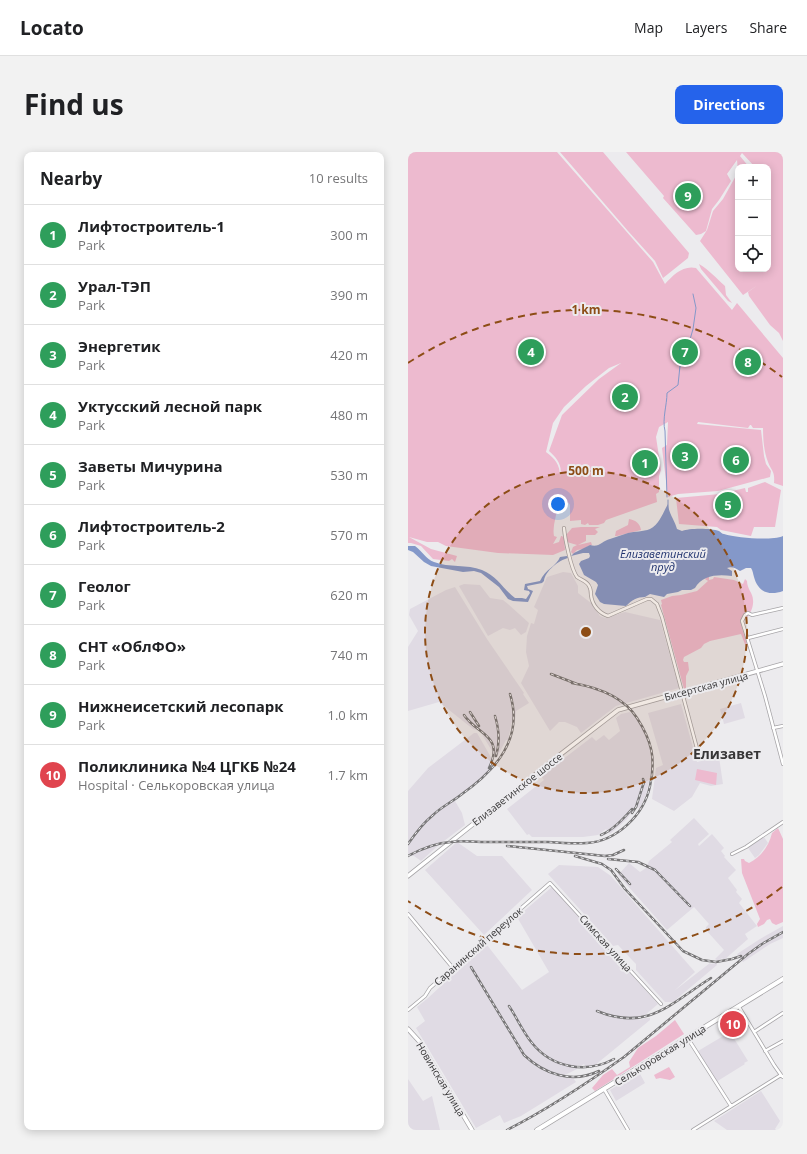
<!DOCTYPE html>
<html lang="en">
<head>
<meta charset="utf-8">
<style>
  :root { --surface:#fff; --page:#f2f2f2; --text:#202124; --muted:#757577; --line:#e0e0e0; --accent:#2563eb }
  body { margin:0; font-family:"Open Sans",sans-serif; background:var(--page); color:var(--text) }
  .controls { position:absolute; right:12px; top:12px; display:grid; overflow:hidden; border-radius:8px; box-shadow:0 2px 10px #0003 }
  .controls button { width:36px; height:36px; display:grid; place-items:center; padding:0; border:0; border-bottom:1px solid var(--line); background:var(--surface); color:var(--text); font:20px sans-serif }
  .you { position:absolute; left:150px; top:352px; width:14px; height:14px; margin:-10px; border:3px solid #fff; border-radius:50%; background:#1a73e8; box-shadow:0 0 0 6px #1a73e833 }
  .badge { display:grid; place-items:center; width:26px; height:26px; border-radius:50%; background:var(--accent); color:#fff; font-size:13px; font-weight:700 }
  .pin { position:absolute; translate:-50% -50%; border:2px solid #fff; box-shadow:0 1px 4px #0006 }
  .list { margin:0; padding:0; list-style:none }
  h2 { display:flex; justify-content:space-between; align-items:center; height:52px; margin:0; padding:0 16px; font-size:17px }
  h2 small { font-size:13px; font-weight:400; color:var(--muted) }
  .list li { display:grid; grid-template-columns:26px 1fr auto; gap:12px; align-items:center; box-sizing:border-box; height:60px; padding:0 16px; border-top:1px solid var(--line) }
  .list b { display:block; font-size:15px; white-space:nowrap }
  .list p { margin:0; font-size:13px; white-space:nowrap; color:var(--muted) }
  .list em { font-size:13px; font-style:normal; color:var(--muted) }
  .icon { flex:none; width:22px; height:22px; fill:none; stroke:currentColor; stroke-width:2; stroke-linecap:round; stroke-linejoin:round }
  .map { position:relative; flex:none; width:375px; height:978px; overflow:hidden; border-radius:8px }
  header { display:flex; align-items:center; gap:24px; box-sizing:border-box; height:56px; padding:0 20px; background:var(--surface); border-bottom:1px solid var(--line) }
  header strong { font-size:19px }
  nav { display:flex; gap:22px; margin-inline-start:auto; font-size:14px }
  .intro { display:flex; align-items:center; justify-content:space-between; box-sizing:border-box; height:96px; padding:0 24px }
  h1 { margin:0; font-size:28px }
  .button { padding:10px 18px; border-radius:8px; background:var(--accent); color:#fff; font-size:14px; font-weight:700 }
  main { display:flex; gap:24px; padding:0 24px }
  aside { flex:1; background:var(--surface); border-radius:8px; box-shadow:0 2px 10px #0003 }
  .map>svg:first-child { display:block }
</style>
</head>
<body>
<header>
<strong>Locato</strong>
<nav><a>Map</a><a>Layers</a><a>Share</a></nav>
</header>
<div class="intro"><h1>Find us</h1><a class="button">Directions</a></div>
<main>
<aside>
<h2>Nearby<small>10 results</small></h2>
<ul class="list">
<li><span class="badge" style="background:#2e9e5b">1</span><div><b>Лифтостроитель-1</b><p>Park</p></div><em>300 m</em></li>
<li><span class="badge" style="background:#2e9e5b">2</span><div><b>Урал-ТЭП</b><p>Park</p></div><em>390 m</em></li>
<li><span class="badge" style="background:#2e9e5b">3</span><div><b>Энергетик</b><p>Park</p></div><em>420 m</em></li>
<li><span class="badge" style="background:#2e9e5b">4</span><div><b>Уктусский лесной парк</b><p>Park</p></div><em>480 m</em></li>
<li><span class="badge" style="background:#2e9e5b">5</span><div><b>Заветы Мичурина</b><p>Park</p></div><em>530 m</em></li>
<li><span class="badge" style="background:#2e9e5b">6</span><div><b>Лифтостроитель-2</b><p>Park</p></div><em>570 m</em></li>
<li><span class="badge" style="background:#2e9e5b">7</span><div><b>Геолог</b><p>Park</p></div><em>620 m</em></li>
<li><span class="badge" style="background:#2e9e5b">8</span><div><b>СНТ «ОблФО»</b><p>Park</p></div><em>740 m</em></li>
<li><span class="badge" style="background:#2e9e5b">9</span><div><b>Нижнеисетский лесопарк</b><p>Park</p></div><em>1.0 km</em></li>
<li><span class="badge" style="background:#e0444e">10</span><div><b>Поликлиника №4 ЦГКБ №24</b><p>Hospital · Селькоровская улица</p></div><em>1.7 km</em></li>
</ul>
</aside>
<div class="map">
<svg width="375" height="978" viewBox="0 0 375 978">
  <rect width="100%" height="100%" fill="#ecebee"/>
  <path fill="#e0dbe4" d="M155,420L163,421L170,434V441L183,451L192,464L197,466L217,460L252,468L271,536L208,554L173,581L169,575L157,570H151L142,579L113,531L121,514L118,500L119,484L123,471L126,472L130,458L126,455L139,425Z
    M56,432L72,433L82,446L95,448L100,452L121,471L118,480L113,483L107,476L102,478L95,476L80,484L51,434Z
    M47,435L79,487L116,541L115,542L121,551L108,559L107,569H104L100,588H98L89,605L84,603V599L72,579L65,577L31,550L0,559V495L10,479L1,463L2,457L38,438Z
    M333,551L337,566L316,572L312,557Z
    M273,552L289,610L311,605L315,632L303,634L292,631L284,645L266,659L244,647L248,616L255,613L240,561Z
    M222,560L231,569L241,589L244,618L238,642L232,656L227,655L219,667L202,682L198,677L190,683L175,685H124L121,682L119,683L99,657L136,628L133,624L184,585L188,589L196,583L201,588L212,579L208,566L213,562Z
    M66,581H69L88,614L47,649L54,661L57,673L36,689L34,690L13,709L6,704H2L0,701V639L20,616Z
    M286,666L301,682L290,692L291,694L304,682L316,696L313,699L317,704L316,705L328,718L320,726L329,738L328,740L334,747L331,751L349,774L337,782L340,787L316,808L314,806L311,809L307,807L316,798L298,778V775L301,772L286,755L259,778L210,723L221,711L232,720L238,716L241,709L264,690L262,688Z
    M356,685L360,691L351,703L347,706L340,696Z
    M49,690L69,704H94L124,738L76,783L17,718Z
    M151,713L190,715L203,724L287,820L266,839L302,811L303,812L308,811L309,813L265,850H257L228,818V812L226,810L210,793L205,794L140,722Z
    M144,735L250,852L236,864L230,865L231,868L238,866H242V868L186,914L178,915L176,912L173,914L169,913V917L157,923H155V925L165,926L168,930L113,964L96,971L92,963L68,976L8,876L17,869L9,855L20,846L61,808L79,793L114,838L141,820L109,765Z
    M375,774V786L362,792L335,810L329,802L352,787Z
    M322,880L340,909L336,911L337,912L308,930L290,899Z
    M231,920L237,931L208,949L202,938Z
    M0,927L15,949L24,944L32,978H0Z
    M353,939L372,969L367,977L368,978H319L306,969Z"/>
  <path fill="#edbacf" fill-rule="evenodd" d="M0,0H149L245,110L257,132C265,123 275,113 288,116L324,158L329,151L375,206V334L366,331C367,319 364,320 360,310C356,300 355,287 355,276H345L343,273H342L340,276L290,270L289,272L353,278L356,304L358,312L363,319L362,325L310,339L270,342L260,345L254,296L259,293L260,270L251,275L248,285L253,318L251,324V340L248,342L249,350L198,368L196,371L190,373H181L180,371L177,373L173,372V368L162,369V353L160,350L159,355L154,358L149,355C149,364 144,374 146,384L149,385L145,392L151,390L153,384H154L156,386L157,398L145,403L90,401L38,394L30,390H19L1,385L23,397L49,404L47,410L44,407L41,409L25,407L13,394L3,391H0ZM213,211L191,227L154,263L141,299C149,306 155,314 152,325C152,312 147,307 138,300L145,271L156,255L178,234L201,216Z
    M152,0H195L281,101L280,106L255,126L247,109L220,79Z
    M218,0H375V189L371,181L362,173L341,144L340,140L350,133L335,143L292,89L299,78L305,59L315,47L330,20L329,8L319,22L323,29L311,48L304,57L298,79L293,82L288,83L255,46L256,44ZM334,1L347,15H360V117H330V15H341L332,4Z
    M291,112C301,118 308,126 317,134L318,143L324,151L320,149L293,117Z
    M357,330L373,338L367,375H346L343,384L313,378L309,375L271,372L268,346L312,342L337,336L338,340H340V336Z
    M221,367C227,368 232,371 233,378L209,384H207L208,379L220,373Z
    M173,375H192L187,377L190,380L187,383H178V389L170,393L183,390L184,393L180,394L176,397L169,398L165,402L163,400L165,395L169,393L159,390L158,383L164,376Z
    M299,425H301V428L305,427L306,425L326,428L335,432L337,427L339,429C339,437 345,441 345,448C346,455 341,464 337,468L336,467L333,469C333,475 338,488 340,495H338L333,482L302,489L296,492L293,496L276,505L275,508L276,510H280L281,518L278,524V537H276L253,453L254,452L253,448L264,444L273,443L289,439L300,429L297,427Z
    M289,617L309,621L308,633L287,628Z
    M370,676L375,687V770L368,773L364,771L362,767L359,768L356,772L350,775L349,772L352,767L334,721L333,707H336L337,709L341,711C353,705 361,694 364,681Z
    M267,868L276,882L187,939L184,936L195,923L204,917L209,923L222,915L221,910L230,896L248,884Z
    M261,915L267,925L262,928L252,926L248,927L246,923Z"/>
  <path fill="#8498c9" d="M260,352C260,360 267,369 269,377L274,379C281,376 303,376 311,379C313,380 314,382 316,382C329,386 363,389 375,384V439C361,444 350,440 346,425C345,422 345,419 343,416H338L332,419C327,416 324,414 319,416L324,419V424C310,422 294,423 287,436L283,438H274L270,440L259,442L256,445L242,442L237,445C229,445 224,448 218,454L196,452L192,450L187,442L190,433L188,430L176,423L171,412L173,409L181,406L182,404L181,401H175L163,404L166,401L182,393C191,396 194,389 202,387C208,385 214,383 220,381C227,379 235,380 242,377C252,372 255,360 260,352Z
    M0,394H7C14,399 18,407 26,410C41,416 59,412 74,418C89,424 95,437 107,446H114L118,447L122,441L121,439L116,438L117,432L132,429C137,417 149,414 152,405L159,404L160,406C151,408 137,419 136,429L134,431L119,434L120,437L125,439L120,450L105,449L100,447L91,435L73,421L66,419L55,420L23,414L16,410L5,400L0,398Z"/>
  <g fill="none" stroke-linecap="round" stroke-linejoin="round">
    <path stroke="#8498c9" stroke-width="1" d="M259,345L257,279C254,267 259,253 259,241L270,233L272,214L277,205L285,177L288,156L285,142
      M260,348V358"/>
    <defs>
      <path id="street" d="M156,376C157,387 163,417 169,425C173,428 179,429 181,434C183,437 183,440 183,443C184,453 191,461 200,464L239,447H243L249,452L254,465L291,604
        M375,456L344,463L340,461L337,463L334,469L357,544L375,612
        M340,486L375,477
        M365,576L375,574
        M324,702L338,695L375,670
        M0,762L45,816
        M331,855L366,913L373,923L375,925
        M0,858L17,844L22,836L142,731L253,852
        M346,880L375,861
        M279,885L323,954
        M357,899L375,889
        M196,937L220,978
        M285,978L373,923"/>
      <path id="secondary" d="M0,724L153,602L210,558L375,512
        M0,877L11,889L64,978"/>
      <path id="primary" d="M129,978L375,827"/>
    </defs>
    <use href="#street" stroke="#a6a4a7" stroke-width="4"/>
    <use href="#secondary" stroke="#a6a4a7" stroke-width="5"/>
    <use href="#primary" stroke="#a6a4a7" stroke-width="5.5"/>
    <use href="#street" stroke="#fff" stroke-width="2.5"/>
    <use href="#secondary" stroke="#fff" stroke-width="3.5"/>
    <use href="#primary" stroke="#fff" stroke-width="4"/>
    <defs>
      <path id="rail" d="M143,522L169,532
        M62,560L71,574
        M56,563C69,583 97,583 81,616
        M87,564C91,577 92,591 88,604
        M224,661L228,655L236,630L235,627
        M193,683C205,678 215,667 224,657
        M0,692C7,682 14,672 24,664C33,655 44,650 54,642C88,618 116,586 102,542
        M99,694L197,704L205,703L216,698
        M0,704C13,697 28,691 43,690C53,688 63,690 73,690C95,690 117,690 140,690C153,691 166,692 179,691C209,689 236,663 242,634C248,607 244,589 229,566C215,544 188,535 164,531
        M167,704L194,712L203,718L217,737L275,799L294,808L308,810L324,807L333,804
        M200,707L230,710L247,718L282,754
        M208,717L222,732
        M63,815L116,903C136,922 164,932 191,919
        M101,854C109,866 115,880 124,891C144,916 178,922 206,907
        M189,859C240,880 263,851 303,826
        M99,978C140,957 178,932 216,905L340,802L354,792L375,780"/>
    </defs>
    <use href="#rail" stroke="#777677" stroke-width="2.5"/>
    <use href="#rail" stroke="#ecebee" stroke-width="1" stroke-dasharray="3" stroke-linecap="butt"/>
  </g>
  <circle cx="178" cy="480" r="161" fill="#8d4d16" fill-opacity=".12"/>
  <g fill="none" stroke="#8d4d16" stroke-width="2" stroke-dasharray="7 5">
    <circle cx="178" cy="480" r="161"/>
    <path d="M374 735A322 322 0 0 1 0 749M0 211A322 322 0 0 1 374 225"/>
  </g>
  <g text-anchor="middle" stroke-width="4" stroke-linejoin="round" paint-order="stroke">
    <g font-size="10" fill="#373637" stroke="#ecebee">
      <text transform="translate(298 534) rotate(-15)" y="4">Бисертская улица</text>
      <text transform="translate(109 637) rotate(-38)" y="4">Елизаветинское шоссе</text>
      <text transform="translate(198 791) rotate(48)" y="4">Симская улица</text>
      <text transform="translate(70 794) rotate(-41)" y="4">Саранинский переулок</text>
      <text transform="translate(252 903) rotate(-32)" y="4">Селькоровская улица</text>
      <text transform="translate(33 927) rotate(59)" y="4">Новинская улица</text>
    </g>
    <g font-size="11" font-style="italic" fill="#1f326e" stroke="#ecebee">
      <text x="255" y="406">Елизаветинский<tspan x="255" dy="13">пруд</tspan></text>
    </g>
    <g font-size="14" font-weight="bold" fill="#373637" stroke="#ecebee">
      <text x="319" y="607">Елизавет</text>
    </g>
  </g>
  <circle cx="178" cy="480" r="6" fill="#8d4d16" stroke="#ecebee" stroke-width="2"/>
  <g font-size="12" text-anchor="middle" font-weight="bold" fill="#8d4d16" stroke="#ecebee" stroke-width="4" stroke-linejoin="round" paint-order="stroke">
    <text x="178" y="162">1 km</text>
    <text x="178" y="323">500 m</text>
  </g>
</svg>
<div class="controls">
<button>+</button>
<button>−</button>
<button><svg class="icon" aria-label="locate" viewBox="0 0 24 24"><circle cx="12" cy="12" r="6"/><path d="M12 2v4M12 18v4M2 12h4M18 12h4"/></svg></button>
</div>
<div class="you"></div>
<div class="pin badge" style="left:237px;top:311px;background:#2e9e5b">1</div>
<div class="pin badge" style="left:217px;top:245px;background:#2e9e5b">2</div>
<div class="pin badge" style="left:277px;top:304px;background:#2e9e5b">3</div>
<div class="pin badge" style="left:123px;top:200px;background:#2e9e5b">4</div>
<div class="pin badge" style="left:320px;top:353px;background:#2e9e5b">5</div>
<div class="pin badge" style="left:328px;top:308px;background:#2e9e5b">6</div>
<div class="pin badge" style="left:277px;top:200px;background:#2e9e5b">7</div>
<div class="pin badge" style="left:340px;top:210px;background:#2e9e5b">8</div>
<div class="pin badge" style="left:280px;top:44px;background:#2e9e5b">9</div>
<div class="pin badge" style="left:325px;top:872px;background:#e0444e">10</div>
</div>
</main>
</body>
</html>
